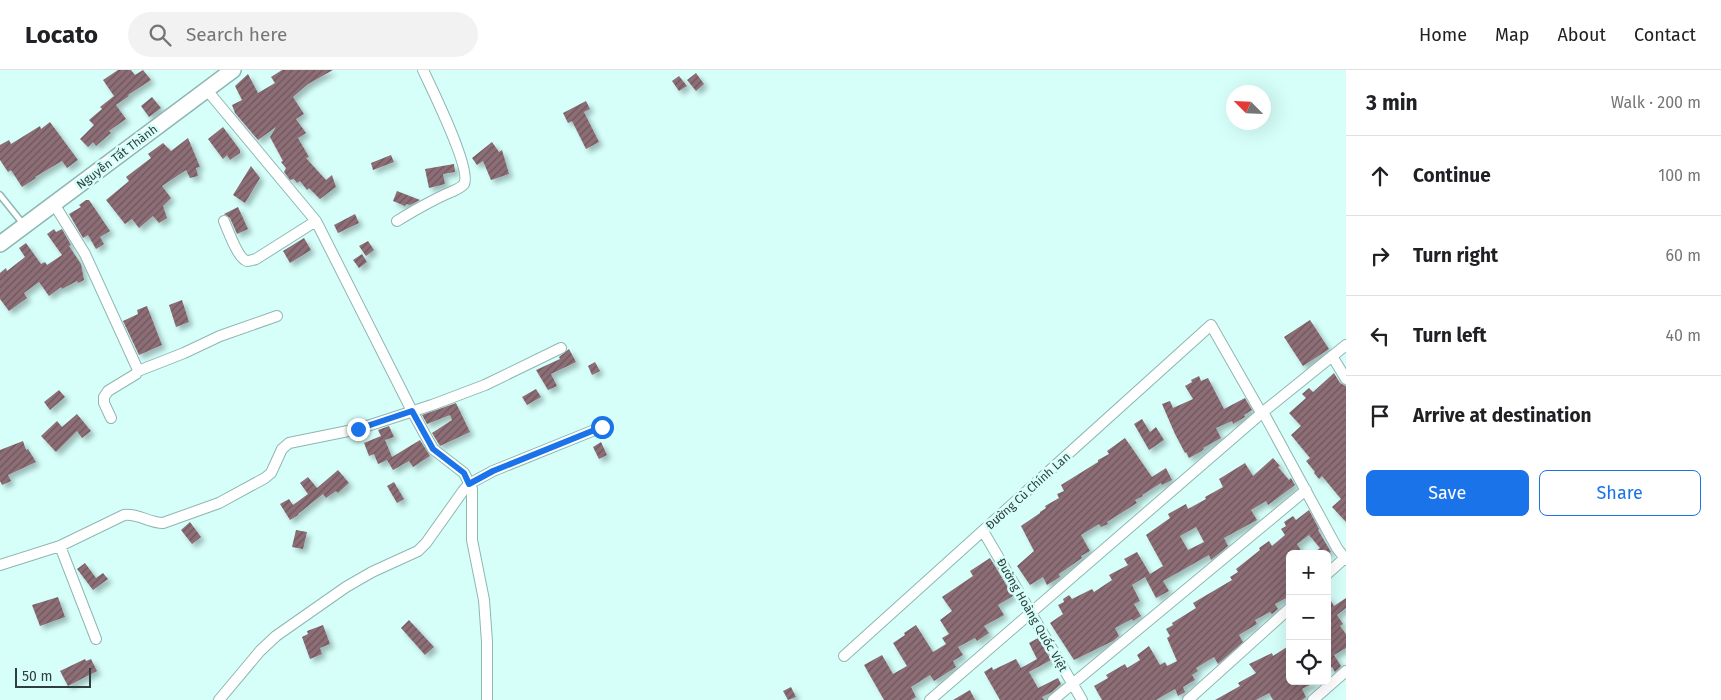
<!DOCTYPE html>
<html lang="en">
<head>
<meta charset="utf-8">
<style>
  :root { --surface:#fff; --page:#f2f2f2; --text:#202124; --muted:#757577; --line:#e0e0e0; --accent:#1a73e8 }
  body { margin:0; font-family:"Fira Sans",sans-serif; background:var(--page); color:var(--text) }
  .controls { position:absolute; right:15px; bottom:15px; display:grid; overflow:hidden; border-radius:8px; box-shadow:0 5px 20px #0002 }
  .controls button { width:45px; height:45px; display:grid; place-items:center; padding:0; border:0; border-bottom:1px solid var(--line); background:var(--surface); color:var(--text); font:25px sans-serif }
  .compass { position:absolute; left:1226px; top:15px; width:45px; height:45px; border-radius:50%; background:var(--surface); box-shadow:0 5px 20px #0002; rotate:294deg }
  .scale { position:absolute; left:15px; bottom:12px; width:76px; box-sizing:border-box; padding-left:5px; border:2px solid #2f3f3e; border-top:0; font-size:14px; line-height:18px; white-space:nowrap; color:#2f3f3e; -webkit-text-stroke:4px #d6fffa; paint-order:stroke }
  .stop { position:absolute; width:15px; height:15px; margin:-11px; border:4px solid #1a73e8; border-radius:50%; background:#fff }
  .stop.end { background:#1a73e8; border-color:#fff; box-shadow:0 1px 5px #0008 }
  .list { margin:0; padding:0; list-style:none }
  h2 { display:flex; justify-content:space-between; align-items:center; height:65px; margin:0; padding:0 20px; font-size:21px }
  h2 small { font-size:16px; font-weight:400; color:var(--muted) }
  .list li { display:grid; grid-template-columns:32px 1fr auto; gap:15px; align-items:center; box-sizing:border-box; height:80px; padding:0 20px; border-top:1px solid var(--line) }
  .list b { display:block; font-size:19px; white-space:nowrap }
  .list em { font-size:16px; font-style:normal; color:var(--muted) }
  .actions { display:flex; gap:10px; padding:15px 20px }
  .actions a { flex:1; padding:11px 0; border:1px solid var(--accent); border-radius:8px; text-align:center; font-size:18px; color:var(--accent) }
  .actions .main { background:var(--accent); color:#fff }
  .icon { flex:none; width:28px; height:28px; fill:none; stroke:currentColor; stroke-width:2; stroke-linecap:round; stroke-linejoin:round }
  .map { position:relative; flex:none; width:1346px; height:630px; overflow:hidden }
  header { display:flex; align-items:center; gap:30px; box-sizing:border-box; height:70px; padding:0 25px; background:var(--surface); border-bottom:1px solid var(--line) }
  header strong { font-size:24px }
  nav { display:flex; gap:28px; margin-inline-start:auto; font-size:18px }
  .search { width:350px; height:45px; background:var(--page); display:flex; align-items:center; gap:12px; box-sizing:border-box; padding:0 18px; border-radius:28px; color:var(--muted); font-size:19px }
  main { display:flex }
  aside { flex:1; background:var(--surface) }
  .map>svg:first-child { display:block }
</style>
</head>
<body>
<header>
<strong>Locato</strong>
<div class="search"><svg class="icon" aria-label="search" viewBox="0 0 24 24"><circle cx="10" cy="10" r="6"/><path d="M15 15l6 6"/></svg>Search here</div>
<nav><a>Home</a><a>Map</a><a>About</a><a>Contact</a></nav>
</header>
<main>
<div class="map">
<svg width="1346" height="630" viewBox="0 0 1346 630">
  <defs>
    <pattern id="building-hatch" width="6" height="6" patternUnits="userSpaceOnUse" patternTransform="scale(1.25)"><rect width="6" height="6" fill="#8d6d76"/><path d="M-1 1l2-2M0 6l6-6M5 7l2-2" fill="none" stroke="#6d565d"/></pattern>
    <filter id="shadow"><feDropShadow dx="4" dy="4" stdDeviation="2.5" flood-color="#0004"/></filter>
  </defs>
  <rect width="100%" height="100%" fill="#d6fffa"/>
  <path fill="url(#building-hatch)" fill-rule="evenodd" filter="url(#shadow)" d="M118,0H131L135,5L143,0L151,10L128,25L129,26L116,35L126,49L109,61L111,63L96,76L93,72L88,77L80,69L94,55L89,50L102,39L100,37L114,26L103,10Z
    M282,0H333L308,14L293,27L304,44L296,49L306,63L298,68L309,87L306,88L326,110L332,105L336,117L320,129L309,118L307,120L300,111L297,113L294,109L290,110L284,102L286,98L281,92L283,91L270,67L276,57L258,70L235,43L232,35L242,30L235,16L248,4L258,23L275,13L271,7Z
    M696,3L704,14L696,21L687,10Z
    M679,6L687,16L679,21L672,11Z
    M152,27L161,38L149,47L141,36Z
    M586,31L590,39L584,42L599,72L586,79L572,51L568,53L563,43Z
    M50,52L78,90L67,98L62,91L35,107L36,108L22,117L11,100L8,102L0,90V75L9,70L11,74L40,56L41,59Z
    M223,57L240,80V83L230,90L227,85L223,89L208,69Z
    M188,68L200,97L196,98L198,106L190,108L186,100L162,116L171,128L163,136L167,148L159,153L153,146L139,158L132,149L125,154L106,130L129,111L126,107L151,88L148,84L163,73L171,81Z
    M492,72L499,82L502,80L509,104L491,110L483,91L477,95L472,88Z
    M391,85L394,92L373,100L371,93Z
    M454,94L455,102L443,104L445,114L429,118L425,99Z
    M251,96L260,108L245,133L233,125Z
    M397,121L420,130L410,135L406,134L405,136L393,131Z
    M86,130H89L110,161L100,167L104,174L96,179L88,165L83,168L69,144L81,137L79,135Z
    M238,137L248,159L237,164L230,148L224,144Z
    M355,144L359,153L338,163L334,155Z
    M54,159L56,162L62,159L71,175L69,176L81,194L84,210L78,213L77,211L62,219L61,217L49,226L39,212L24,223L27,228L9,241L0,229V203L6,198L7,201L25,187L19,178L26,173L41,194L45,192L47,195L62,185L47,164Z
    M304,168L311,180L290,193L283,181Z
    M368,171L374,180L366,186L359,176Z
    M362,184L367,192L359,198L353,190Z
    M182,230L189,252L176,257L169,235Z
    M147,236L162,275L139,285L123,251L138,244L137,240Z
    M1310,250L1329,279L1303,296L1284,267Z
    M569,279L576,292L551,304L557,316L548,320L536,300L560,289L559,287Z
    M595,292L600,301L592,305L588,296Z
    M1334,303L1340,313L1346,316V452L1332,437L1341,429L1322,406L1319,409L1314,403L1315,402L1306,391L1310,388L1291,365L1301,356L1289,343L1306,328L1302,324L1309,318L1313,322Z
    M1199,306L1201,311L1208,308L1224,339L1245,328L1252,340L1244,345L1245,347L1233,354L1232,351L1216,358L1221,368L1203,378L1204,379L1200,382L1189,388L1186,382L1185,383L1175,364L1162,334L1170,331L1173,338L1193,329L1185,316L1192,312L1191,310Z
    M536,319L541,327L527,335L522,327Z
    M59,320L65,327L50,340L44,332Z
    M456,333L470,362L440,376L432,363L452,350L450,345L427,354L422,345Z
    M77,344L91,361L82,368L77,361L56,382L41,366L57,351L62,357Z
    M1142,349L1150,362L1156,357L1164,370L1149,380L1134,354Z
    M389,356L394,367L385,370L392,387L420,370L430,386L413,397L409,391L393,400L387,390L378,394L374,384L369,386L364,373L381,366L378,360Z
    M1125,368L1152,407L1166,398L1172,410L1162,415L1161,413L1142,425L1143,426L1135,430L1137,433L1107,452L1108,454L1101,457L1099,454L1081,465L1090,481L1081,486L1082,488L1059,504L1060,507L1047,515L1043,507L1030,515L1017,496L1034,481L1021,456L1040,443V442L1046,438L1045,436L1059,428L1057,424L1064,421L1061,415L1098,392V390L1109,384L1107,381Z
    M23,371L26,380L28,379L36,392L8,405L11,411L2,415L0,411V380Z
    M601,372L607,385L599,389L593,377Z
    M1273,388L1280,396L1278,397L1289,410L1291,408L1295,415L1268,435L1266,431L1251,440L1257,450L1224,468L1228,476L1211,490L1209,485L1163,511L1169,521L1156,528L1145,507L1132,515L1140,531L1134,534L1141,546L1133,551L1132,549L1115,558L1119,566L1113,571L1074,590L1050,553L1063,544L1058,535L1064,532L1063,529L1069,525L1072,529L1092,519L1094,522L1112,510L1109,505L1128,495L1124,489L1137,482L1150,504L1163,496L1146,465L1170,448L1168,444L1186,434L1188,439L1206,429L1205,427L1223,417L1219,409L1224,406L1245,393L1253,406ZM1196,457L1204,472L1188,480L1180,466Z
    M338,400L349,413L338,423L336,421L326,428L323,424L298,444V445L290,450L280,434L289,429L293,435L308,424L300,413L308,407L317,418Z
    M394,412L404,429L397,433L387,416Z
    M1309,440L1319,459L1318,460L1331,482L1328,484H1312L1320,478L1309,465L1297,474L1303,484H1290V526L1275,534L1278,539L1272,544L1270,542L1255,550L1257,554L1239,565L1243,572L1218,594L1214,587L1196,598L1198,601L1192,605L1195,610L1183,617L1185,622L1178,626L1175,619L1156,630H1102L1094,616L1108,608L1106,605L1125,594L1127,598L1140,590L1137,585L1149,576L1160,595L1165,592L1167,596L1177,591L1167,568L1170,566L1166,559L1173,555L1172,553L1196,538L1193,533L1232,510L1230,507L1238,502L1236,499L1260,480L1259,478L1269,471L1272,476L1285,465L1281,459L1286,456L1284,452L1293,446L1296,450Z
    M190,452L201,467L192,474L181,460Z
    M296,460L307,462L303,479L292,477Z
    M990,488L1013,526L998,535L1004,545L984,556L989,563L977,571L975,568L958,577L963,585L953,591L956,597L934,611L930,605L911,617L916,627L911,630H884L864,595L882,585L893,604L907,596L893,573L905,565L904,563L916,555L933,582L946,574L942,568L949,564L940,550L952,541L942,527L973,506L970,501Z
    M85,493L96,508L103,503L108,509L93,520L77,499Z
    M1327,524L1334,536L1346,528V538L1337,545L1343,554L1340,556L1346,564V578L1334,585L1341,596L1335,602L1332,597L1327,600Z
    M58,527L65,547L40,556L32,535Z
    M409,550L434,577L425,585L401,558Z
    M323,555L330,574L320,578L322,584L310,589L302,567L308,564L307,561Z
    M1038,568L1051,590L1029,602L1038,618L1058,608L1061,614L1052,622L1042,627L1044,630H1000L984,602L992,597L993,600L1016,589L1021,598L1037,589L1029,573Z
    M1290,575V611H1318L1302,619L1306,627L1302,630H1273L1269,623L1256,630H1215L1240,616L1238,613L1256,603L1249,594L1272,583L1273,586Z
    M85,589L86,591L91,589L97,601L68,616L60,601Z
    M791,617L796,627L788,630L783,621Z
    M970,620L975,630H953Z"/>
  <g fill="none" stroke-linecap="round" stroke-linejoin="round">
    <defs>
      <path id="service" d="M0,125L24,155"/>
      <path id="minor" d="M206,19L316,151L412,341L433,379L464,403L472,419V470L484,530L487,572V630
        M54,134L85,184L138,300L136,304L108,321L104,327V333L111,348
        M224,151C228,160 238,189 247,191C250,191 253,190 256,189L316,151
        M397,151C415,140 432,130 451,122C455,120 461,118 464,114C472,100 431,17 423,0
        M1332,286L1346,309
        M138,301L184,283L220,266L277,246
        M983,461L1082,630
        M60,476L96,569
        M0,495L60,476L124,445C138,443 149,453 163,453L219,433L265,408L271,403L282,379L289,373L358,359L432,335L485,315L561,278
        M1327,504L1346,487
        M844,586L1211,255L1259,339L1263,342L1337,478L1346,490
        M219,630L260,581L276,566L346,517L372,502L418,481L426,473L463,421L469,414L493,401L602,357
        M930,630L1263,342L1346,275
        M1053,630L1306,420
        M1188,630L1290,538
        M1313,630L1346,601"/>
      <path id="secondary" d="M0,174L233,0"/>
    </defs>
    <use href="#service" stroke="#8fb6b2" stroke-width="8"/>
    <use href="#minor" stroke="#8fb6b2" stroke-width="12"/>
    <use href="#secondary" stroke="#8fb6b2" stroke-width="18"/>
    <use href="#service" stroke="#fff" stroke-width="5"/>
    <use href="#minor" stroke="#fff" stroke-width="10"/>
    <use href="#secondary" stroke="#fff" stroke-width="15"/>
  </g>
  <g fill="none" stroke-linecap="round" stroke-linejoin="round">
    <path stroke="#1a73e8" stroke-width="6" d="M358,359L412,341L433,379L464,403L469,414L493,401L602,357"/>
  </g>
  <g text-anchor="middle" stroke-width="5" stroke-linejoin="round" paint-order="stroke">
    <g font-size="12" fill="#2f3f3e" stroke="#d6fffa">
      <text transform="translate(117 87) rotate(-37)" y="4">Nguyễn Tất Thành</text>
      <text transform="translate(1028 421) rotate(-42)" y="4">Đường Cù Chính Lan</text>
      <text transform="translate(1032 545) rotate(60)" y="4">Đường Hoàng Quốc Việt</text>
    </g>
  </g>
</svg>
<div class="controls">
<button>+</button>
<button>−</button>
<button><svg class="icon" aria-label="locate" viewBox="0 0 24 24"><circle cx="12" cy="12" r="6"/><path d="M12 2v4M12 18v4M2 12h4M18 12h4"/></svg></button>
</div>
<svg class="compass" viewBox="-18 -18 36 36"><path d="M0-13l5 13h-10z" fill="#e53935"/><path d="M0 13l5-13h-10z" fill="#757577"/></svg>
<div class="scale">50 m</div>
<div class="stop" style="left:602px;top:357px"></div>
<div class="stop end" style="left:358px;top:359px"></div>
</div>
<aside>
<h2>3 min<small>Walk · 200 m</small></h2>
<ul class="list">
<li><svg class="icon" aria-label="ahead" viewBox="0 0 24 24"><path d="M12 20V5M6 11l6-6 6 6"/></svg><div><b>Continue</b></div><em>100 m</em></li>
<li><svg class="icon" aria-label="right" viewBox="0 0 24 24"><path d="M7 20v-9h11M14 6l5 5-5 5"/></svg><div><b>Turn right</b></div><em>60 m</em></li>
<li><svg class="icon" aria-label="left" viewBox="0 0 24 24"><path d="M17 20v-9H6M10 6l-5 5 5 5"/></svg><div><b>Turn left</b></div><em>40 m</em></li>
<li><svg class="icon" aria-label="arrive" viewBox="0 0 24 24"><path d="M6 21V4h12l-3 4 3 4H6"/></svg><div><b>Arrive at destination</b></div></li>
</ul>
<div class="actions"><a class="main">Save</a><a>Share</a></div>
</aside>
</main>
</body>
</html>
